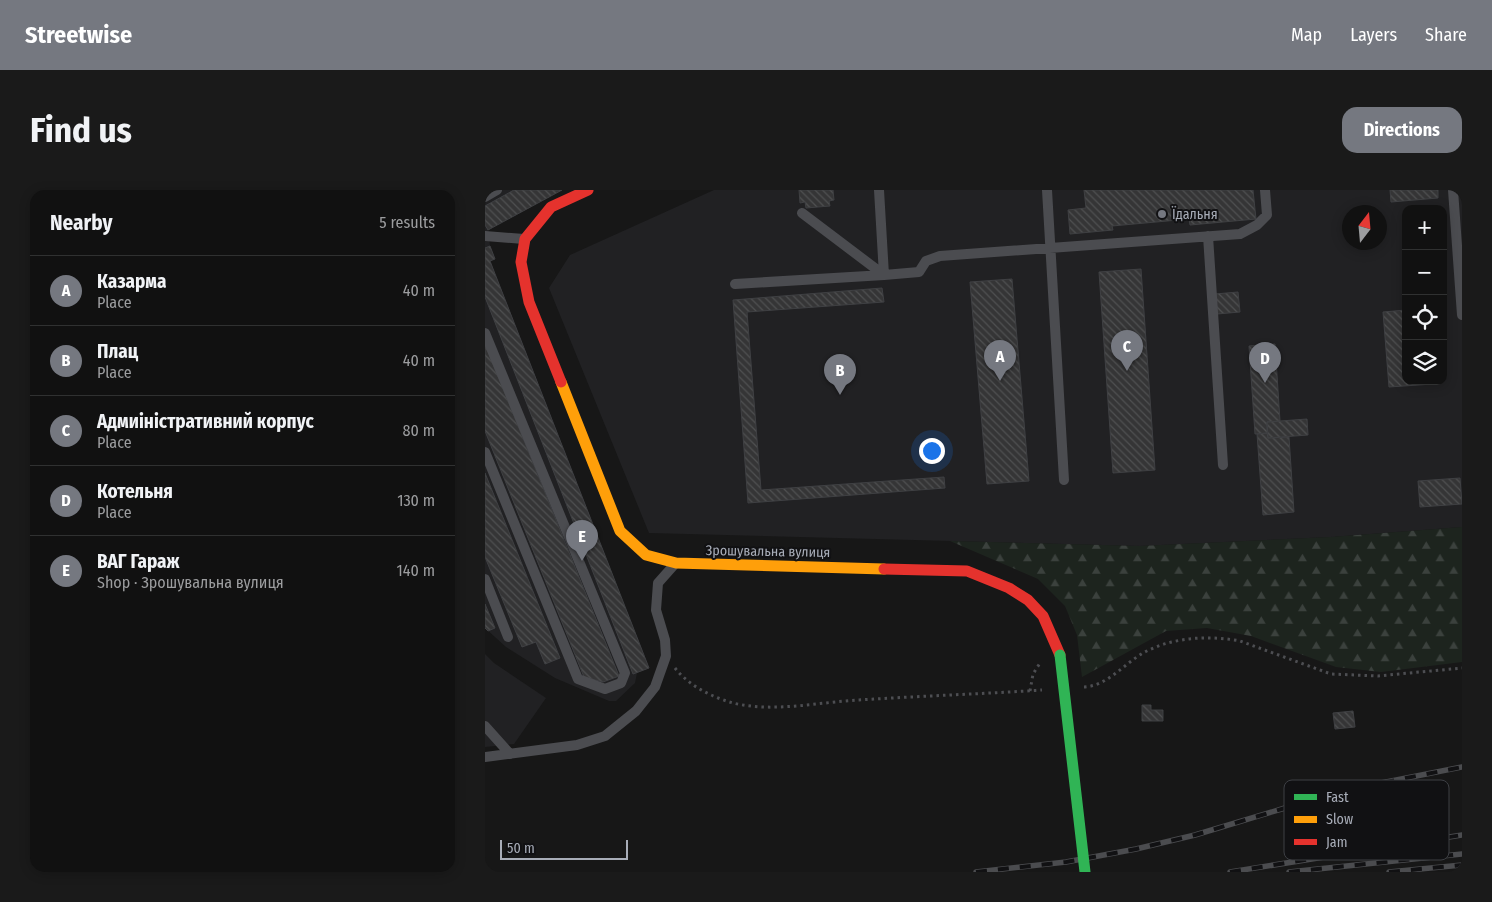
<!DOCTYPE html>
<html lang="en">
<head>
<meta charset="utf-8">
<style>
  :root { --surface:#111; --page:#1a1a1a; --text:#f1f3f6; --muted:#9c9d9f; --line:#303131; --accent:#757880 }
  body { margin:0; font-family:"Fira Sans Condensed",sans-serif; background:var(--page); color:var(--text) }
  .controls { position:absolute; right:15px; top:15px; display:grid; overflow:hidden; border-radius:10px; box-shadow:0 2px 12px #0003 }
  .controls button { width:45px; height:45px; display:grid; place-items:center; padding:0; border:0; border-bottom:1px solid var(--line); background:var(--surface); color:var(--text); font:25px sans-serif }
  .compass { position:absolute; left:857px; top:15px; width:45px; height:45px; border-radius:50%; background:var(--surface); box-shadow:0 2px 12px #0003; rotate:16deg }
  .scale { position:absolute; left:15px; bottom:12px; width:128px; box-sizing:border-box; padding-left:5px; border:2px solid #a8adb8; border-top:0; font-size:14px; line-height:18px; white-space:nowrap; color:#a8adb8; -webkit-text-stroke:4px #111113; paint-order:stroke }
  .you { position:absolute; left:446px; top:260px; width:18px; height:18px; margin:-12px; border:4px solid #fff; border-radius:50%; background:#1a73e8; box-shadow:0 0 0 8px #1a73e833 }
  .badge { display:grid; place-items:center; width:32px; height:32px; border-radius:50%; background:var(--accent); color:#fff; font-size:16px; font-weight:700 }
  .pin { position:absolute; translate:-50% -41px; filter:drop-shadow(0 1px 2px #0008) }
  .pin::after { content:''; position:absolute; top:26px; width:18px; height:15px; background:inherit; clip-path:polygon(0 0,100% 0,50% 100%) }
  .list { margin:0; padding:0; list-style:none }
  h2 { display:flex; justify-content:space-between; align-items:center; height:65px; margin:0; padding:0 20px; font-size:21px }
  h2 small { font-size:16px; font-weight:400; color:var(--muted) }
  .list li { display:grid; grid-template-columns:32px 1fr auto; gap:15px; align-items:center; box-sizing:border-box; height:70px; padding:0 20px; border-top:1px solid var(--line) }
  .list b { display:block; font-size:19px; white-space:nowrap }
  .list p { margin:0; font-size:16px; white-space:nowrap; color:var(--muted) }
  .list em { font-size:16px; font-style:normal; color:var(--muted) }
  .icon { flex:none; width:28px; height:28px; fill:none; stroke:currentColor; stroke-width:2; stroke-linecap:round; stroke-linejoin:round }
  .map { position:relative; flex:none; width:977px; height:682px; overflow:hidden; border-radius:15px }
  header { display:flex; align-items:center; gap:30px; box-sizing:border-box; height:70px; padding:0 25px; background:var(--accent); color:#fff }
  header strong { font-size:24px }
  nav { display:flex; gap:28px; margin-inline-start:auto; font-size:18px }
  .intro { display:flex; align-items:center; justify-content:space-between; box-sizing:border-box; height:120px; padding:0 30px }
  h1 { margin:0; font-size:35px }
  .button { padding:12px 22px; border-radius:15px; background:var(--accent); color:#fff; font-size:18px; font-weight:700 }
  main { display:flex; gap:30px; padding:0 30px }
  aside { flex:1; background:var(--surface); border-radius:15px; box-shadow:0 2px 12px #0003 }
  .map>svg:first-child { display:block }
</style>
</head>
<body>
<header>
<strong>Streetwise</strong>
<nav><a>Map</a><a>Layers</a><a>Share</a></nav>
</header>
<div class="intro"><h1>Find us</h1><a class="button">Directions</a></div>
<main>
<aside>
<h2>Nearby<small>5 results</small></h2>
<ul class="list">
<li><span class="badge">A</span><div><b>Казарма</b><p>Place</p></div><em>40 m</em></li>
<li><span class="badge">B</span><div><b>Плац</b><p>Place</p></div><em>40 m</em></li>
<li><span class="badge">C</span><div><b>Адмиіністративний корпус</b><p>Place</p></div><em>80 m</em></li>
<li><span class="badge">D</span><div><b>Котельня</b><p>Place</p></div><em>130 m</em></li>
<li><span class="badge">E</span><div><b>ВАГ Гараж</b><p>Shop · Зрошувальна вулиця</p></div><em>140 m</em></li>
</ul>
</aside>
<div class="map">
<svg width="977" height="682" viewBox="0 0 977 682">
  <defs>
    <pattern id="forest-firs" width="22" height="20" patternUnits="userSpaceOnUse" patternTransform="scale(1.25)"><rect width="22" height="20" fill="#1d241e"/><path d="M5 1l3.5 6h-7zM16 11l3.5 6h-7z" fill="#3b413d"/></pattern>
    <pattern id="building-back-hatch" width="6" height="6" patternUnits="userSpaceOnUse" patternTransform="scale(1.25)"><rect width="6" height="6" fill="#353536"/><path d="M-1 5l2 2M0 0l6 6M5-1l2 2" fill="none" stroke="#4f5051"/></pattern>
  </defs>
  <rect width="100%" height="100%" fill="#171717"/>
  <path fill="#212123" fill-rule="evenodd" d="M0,0H77L3,40L5,56L10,69L5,71L164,478L152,483L150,493L131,511H124L70,488L21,457L0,438Z
    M229,0H977V337L846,347L655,356L164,343L64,98L85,65ZM921,19H958V191H921ZM864,22H894V52H864Z
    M0,464L9,473L61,508L29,554L0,557Z"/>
  <path fill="url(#forest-firs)" d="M977,337V472L896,482L851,477L766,446L722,438L681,441L597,487L592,445L580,416L553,389L465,351L655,356L846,347Z"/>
  <path fill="url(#building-back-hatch)" stroke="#3f4043" d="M29,0H77L3,40L0,35V16Z
    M314,0H348L349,10L344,11L345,16L321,18L320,12L315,13Z
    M599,0H768L771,29L705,35L704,29L627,36L628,40L585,44L583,20L601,18Z
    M905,0H953V8L906,12Z
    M5,56L10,69L5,71L164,478L148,484L0,107V58Z
    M656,79L670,280L628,283L614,82Z
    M527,89L544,291L502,294L485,92Z
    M397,98L399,112L262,122L276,300L459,287L460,298L263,313L248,110Z
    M753,102L755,122L732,124L730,104Z
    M921,120V191H948V194L904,197L898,122Z
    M0,154L134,486L118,492L99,487L0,241Z
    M790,154L795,231L782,232V243L770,244L764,156Z
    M822,229L823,245L783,248L782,232Z
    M782,243L783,248L804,247L809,322L778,325L772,244Z
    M0,283L75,468L60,474L51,452L37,457L0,367Z
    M975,288L977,314L935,317L933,291Z
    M0,414L10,438L3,441L0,438Z
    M657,515H666V520H678V531H657Z
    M868,521L870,537L850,539L848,523Z"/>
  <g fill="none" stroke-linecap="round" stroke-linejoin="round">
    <path stroke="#4d4e52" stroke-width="3" stroke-dasharray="2.5 4" stroke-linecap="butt" d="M190,478C204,496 227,507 248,513C289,523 333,512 374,510C435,506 496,504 557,500
      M599,497C622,496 639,474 658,463C687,447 724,445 755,451L846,484L893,486L977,478
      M545,501L548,484L555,473"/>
    <path stroke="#4b4c50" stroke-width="10" d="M394,0L399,85L434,82L441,71L455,66L755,44L772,35L782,25L780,0
      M562,0L579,290
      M968,0L977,125
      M0,7L12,0
      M0,46L39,49
      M723,46L738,275
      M250,94L399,85L317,23
      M0,143L140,483L136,493L120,499L93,489L0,262
      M0,389L23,447
      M0,536L25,564
      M0,567L92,555L120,546L151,521L170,497L181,466L180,450L171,420L173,393L189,375"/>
    <path stroke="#ff9f0a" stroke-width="11" d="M76,192L135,341L161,365L191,373L399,379"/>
    <path stroke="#e5322d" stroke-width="11" d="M76,192L44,112L36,72L40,49L66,17L103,0
      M399,379L482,381L524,398L543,410L558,426L575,465"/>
    <defs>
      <path id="rail" d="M491,682L581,672L651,659L710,645L800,618L886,595L977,577
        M745,682L977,645
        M804,682L977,664
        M904,682L977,675"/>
    </defs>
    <use href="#rail" stroke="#4b4c4f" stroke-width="5.5"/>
    <use href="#rail" stroke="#111113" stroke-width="4" stroke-dasharray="11" stroke-linecap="butt"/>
    <path stroke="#30b455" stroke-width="11" d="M575,465L600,682"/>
  </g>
  <circle fill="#757880" stroke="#111113" stroke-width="2" cx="677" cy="24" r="5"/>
  <g text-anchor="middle" stroke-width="4" stroke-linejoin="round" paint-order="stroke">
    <g font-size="14" fill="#a8adb8" stroke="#111113" text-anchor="start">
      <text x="687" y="29">Їдальня</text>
    </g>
    <g font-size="14" fill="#a8adb8" stroke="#111113">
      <text transform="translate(283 361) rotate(1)" y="5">Зрошувальна вулиця</text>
    </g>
  </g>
  <rect x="799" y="590" width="165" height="80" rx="8" fill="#111113" stroke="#3e4045" stroke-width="1"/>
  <rect x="809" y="604" width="23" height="6" fill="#30b455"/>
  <rect x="809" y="626" width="23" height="7" fill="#ff9f0a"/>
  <rect x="809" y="649" width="23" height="6" fill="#e5322d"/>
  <g font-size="14" fill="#a8adb8">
    <text x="841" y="612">Fast</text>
    <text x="841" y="634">Slow</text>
    <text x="841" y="657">Jam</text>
  </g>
</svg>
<div class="controls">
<button>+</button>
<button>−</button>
<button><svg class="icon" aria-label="locate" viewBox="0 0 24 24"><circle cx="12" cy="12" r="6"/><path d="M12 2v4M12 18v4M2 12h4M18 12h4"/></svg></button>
<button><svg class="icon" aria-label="layers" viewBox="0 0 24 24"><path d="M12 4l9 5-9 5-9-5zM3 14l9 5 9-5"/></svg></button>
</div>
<svg class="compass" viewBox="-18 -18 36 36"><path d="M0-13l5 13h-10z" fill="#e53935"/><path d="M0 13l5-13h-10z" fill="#9c9d9f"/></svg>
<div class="scale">50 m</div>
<div class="you"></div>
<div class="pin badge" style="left:515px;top:191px">A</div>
<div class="pin badge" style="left:355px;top:205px">B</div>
<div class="pin badge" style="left:642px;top:181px">C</div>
<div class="pin badge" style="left:780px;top:193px">D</div>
<div class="pin badge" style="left:97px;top:371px">E</div>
</div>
</main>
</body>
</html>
